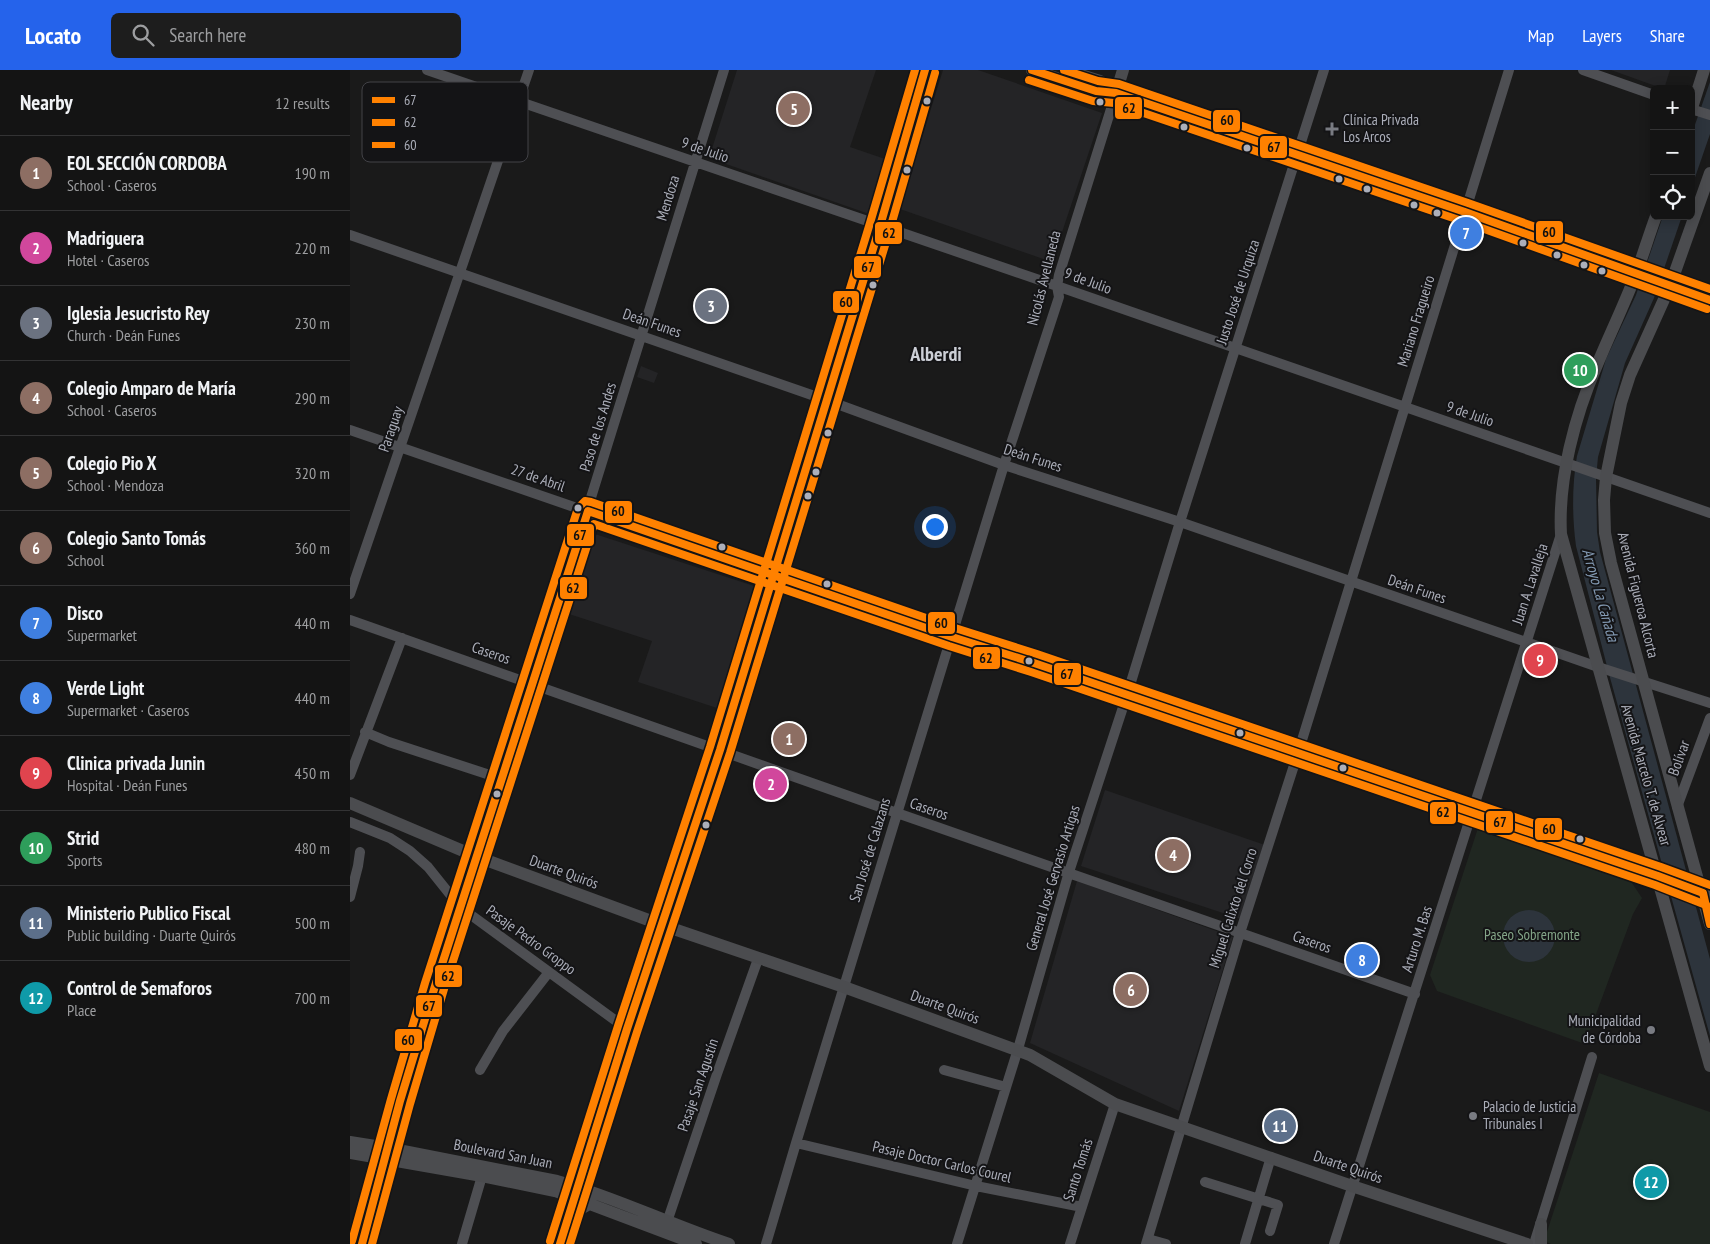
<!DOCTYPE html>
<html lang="en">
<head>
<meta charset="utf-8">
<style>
  :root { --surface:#141414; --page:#1d1d1d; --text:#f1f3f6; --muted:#9d9ea0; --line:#333334; --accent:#2563eb }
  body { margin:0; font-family:"PT Sans Narrow",sans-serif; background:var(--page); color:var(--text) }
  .controls { position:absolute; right:15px; top:15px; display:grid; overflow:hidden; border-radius:8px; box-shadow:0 2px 12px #0003 }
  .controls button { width:45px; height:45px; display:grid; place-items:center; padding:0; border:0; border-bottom:1px solid var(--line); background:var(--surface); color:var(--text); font:25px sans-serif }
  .you { position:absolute; left:584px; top:456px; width:18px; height:18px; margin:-12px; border:4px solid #fff; border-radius:50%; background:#1a73e8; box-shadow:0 0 0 8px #1a73e833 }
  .badge { display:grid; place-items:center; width:32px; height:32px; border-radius:50%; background:var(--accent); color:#fff; font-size:16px; font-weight:700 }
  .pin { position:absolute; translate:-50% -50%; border:2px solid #fff; box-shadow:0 1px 5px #0006 }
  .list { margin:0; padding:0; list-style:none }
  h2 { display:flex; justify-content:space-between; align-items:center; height:65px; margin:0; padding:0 20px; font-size:21px }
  h2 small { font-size:16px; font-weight:400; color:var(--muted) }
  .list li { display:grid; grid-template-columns:32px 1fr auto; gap:15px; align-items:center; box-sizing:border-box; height:75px; padding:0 20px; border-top:1px solid var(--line) }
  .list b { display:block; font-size:19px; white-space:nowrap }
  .list p { margin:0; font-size:16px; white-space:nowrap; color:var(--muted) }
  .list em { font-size:16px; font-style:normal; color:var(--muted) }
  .icon { flex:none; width:28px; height:28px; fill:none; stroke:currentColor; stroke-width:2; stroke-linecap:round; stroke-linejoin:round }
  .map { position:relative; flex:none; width:1360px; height:1174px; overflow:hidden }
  header { display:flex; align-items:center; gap:30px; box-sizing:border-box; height:70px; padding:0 25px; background:var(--accent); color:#fff }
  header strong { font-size:24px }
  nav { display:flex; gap:28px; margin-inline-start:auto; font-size:18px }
  .search { width:350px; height:45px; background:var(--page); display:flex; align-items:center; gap:12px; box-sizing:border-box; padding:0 18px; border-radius:8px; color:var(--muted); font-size:19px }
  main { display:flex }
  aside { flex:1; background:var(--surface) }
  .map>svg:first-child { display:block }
</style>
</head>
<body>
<header>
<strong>Locato</strong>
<div class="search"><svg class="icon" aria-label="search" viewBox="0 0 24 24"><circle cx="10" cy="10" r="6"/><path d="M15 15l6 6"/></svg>Search here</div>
<nav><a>Map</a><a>Layers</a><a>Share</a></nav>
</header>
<main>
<aside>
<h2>Nearby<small>12 results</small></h2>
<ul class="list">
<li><span class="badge" style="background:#8d6e63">1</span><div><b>EOL SECCIÓN CORDOBA</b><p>School · Caseros</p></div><em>190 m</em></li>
<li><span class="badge" style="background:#d1479c">2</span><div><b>Madriguera</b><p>Hotel · Caseros</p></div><em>220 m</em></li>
<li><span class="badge" style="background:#6b7280">3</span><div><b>Iglesia Jesucristo Rey</b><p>Church · Deán Funes</p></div><em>230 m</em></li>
<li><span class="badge" style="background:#8d6e63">4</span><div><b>Colegio Amparo de María</b><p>School · Caseros</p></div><em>290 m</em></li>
<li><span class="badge" style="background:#8d6e63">5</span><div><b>Colegio Pio X</b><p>School · Mendoza</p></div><em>320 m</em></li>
<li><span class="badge" style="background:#8d6e63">6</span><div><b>Colegio Santo Tomás</b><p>School</p></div><em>360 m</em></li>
<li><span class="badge" style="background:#3f7fe0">7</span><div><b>Disco</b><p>Supermarket</p></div><em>440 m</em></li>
<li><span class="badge" style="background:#3f7fe0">8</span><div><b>Verde Light</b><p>Supermarket · Caseros</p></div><em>440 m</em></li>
<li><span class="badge" style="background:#e0444e">9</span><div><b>Clinica privada Junin</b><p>Hospital · Deán Funes</p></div><em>450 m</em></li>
<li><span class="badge" style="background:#2e9e5b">10</span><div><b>Strid</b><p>Sports</p></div><em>480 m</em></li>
<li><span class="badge" style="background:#5c6f8a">11</span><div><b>Ministerio Publico Fiscal</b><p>Public building · Duarte Quirós</p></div><em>500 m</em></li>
<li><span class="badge" style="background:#0f9aa8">12</span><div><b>Control de Semaforos</b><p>Place</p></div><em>700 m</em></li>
</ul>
</aside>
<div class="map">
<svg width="1360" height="1174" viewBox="0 0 1360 1174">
  <rect width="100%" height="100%" fill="#1a1a1a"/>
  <path fill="#242426" d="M387,0H526L500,77L541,91L525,146L359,88Z
    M593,0H628L752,43L702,192L550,139Z
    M1261,0H1320L1314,19Z
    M291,296L308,303L304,313L287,307Z
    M242,463L410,518L370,639L288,612L302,571L216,543Z
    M755,720L915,775L891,849L731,796Z
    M727,811L883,867L829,1041L680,973Z"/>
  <path fill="#202721" d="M1128,758L1280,810L1292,828L1283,844L1235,974L1087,921L1080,905Z
    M1249,1003L1360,1042V1174H1201L1194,1171Z"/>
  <path fill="#2d343c" d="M1360,12V64L1341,119V66Z
    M1313,146H1332L1304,228L1275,293L1248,387L1246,408L1247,462L1250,482L1360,889V966L1259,604L1226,476C1222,446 1222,415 1227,386L1256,289L1286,225Z
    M1153 866a26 26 0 1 1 52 0a26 26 0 1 1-52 0Z"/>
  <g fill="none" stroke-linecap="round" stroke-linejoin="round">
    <path stroke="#4e4f53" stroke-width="10" d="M77,0L707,216L1360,443
      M1233,0L1304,25
      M1341,39L1360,45
      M0,165L476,330L654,395L830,452L1248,597L1360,633
      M0,360L602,567L684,593L1308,806L1360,826
      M0,524L179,0
      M0,550L547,743L1065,924
      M15,662L39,672L152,709
      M0,705L52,568
      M1327,737L1360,648
      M0,752L40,768L60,781L78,797L110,837L277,959
      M0,827L8,796L10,782
      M130,1000L153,961L199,902
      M594,1000L656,1017
      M446,1073L626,1116L732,1137
      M855,1112L928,1135L920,1161
      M317,1152L367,1004L408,889
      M798,1169L816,1174
      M12,1174L63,986L125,786L183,614L374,0
      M112,1174L132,1106
      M210,1174L277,959L370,680L530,156L575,0
      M416,1174L446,1073L654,395L709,227L707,216L709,205L766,23
      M607,1174L668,979L719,802L777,625L830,452L974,0
      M720,1174L765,1034
      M796,1174L890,863L948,683L1159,0
      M895,1174L921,1087
      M984,1174L1211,464
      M1184,1174L1242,987"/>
    <path stroke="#4b4c4f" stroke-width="12" d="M682,0L746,21L766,23L1115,142L1360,230
      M715,0L750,11L766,23
      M766,23L773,0
      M1341,41L1354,0
      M1360,103L1320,216L1280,305L1271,333L1256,407L1254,430L1255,463L1261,493L1360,854
      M1306,146C1299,165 1293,185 1286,204C1274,235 1260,264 1247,295C1225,345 1208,409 1211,464L1360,996
      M0,733L125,786L312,855L494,917L680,985L765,1034L1002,1116L1177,1174
      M0,1072L38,1078L207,1111C265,1127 321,1155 379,1174
      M0,1083L132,1106L205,1121L346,1174
      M218,1146L241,1133
      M1191,1174V1154"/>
    <defs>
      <path id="bus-1" d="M682,0L746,21L766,23L1115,142L1360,230
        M12,1174L50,1031L85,916L238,441L602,567L684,593L1308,806L1353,823L1360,854
        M210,1174L277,959L370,680L530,156L575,0"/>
      <path id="bus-2" d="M679,10L743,31L764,33L1112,151L1357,239
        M22,1174L60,1034L94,919L244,454L599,576L681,602L1305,815L1356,835
        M220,1174L287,962L380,683L540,159L585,3"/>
      <path id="bus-3" d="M714,0L748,11L769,14L1118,133L1360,219
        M2,1171L41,1029L75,913L228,438L235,431L241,432L605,558L687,584L1311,797L1360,815
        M200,1171L268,956L360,677L520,153L565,0"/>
    </defs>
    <use href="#bus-1" stroke="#141416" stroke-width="11"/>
    <use href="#bus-2" stroke="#141416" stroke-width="11"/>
    <use href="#bus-3" stroke="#141416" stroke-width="11"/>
    <use href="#bus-1" stroke="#ff8100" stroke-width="8"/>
    <use href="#bus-2" stroke="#ff8100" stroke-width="8"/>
    <use href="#bus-3" stroke="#ff8100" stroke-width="8"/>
  </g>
  <g fill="#acafba" stroke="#141416" stroke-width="2">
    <circle cx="577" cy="31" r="4.5"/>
    <circle cx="750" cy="32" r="4.5"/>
    <circle cx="834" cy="57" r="4.5"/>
    <circle cx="897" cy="78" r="4.5"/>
    <circle cx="557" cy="100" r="4.5"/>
    <circle cx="989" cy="109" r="4.5"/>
    <circle cx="1017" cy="119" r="4.5"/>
    <circle cx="1064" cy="135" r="4.5"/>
    <circle cx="1087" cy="143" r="4.5"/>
    <circle cx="1173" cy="173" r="4.5"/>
    <circle cx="1207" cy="185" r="4.5"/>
    <circle cx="1234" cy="195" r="4.5"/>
    <circle cx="1252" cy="201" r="4.5"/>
    <circle cx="523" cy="215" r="4.5"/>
    <circle cx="478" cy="363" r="4.5"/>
    <circle cx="466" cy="402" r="4.5"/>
    <circle cx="458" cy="426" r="4.5"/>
    <circle cx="228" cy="438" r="4.5"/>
    <circle cx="372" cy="477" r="4.5"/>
    <circle cx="477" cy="514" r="4.5"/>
    <circle cx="679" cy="591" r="4.5"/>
    <circle cx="890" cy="663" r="4.5"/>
    <circle cx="993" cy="698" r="4.5"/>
    <circle cx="147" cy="724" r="4.5"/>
    <circle cx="356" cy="755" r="4.5"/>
    <circle cx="1230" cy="769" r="4.5"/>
  </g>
  <g fill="#797b82" stroke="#141416" stroke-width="2">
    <path d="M979.5 51.5h5v5h5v5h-5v5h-5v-5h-5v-5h5z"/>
    <circle cx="1301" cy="960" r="5"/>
    <circle cx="1123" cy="1046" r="5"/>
  </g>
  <g text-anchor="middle" stroke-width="4" stroke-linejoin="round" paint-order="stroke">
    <g font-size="15" fill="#acafba" stroke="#141416" text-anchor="start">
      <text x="993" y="55">Clínica Privada<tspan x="993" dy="17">Los Arcos</tspan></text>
      <text x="1291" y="956" text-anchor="end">Municipalidad<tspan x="1291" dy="17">de Córdoba</tspan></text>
      <text x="1133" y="1042">Palacio de Justicia<tspan x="1133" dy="17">Tribunales I</tspan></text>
    </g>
    <g font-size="15" fill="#acafba" stroke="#141416">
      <text transform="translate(355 80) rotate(19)" y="5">9 de Julio</text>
      <text transform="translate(318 128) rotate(-73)" y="5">Mendoza</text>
      <text transform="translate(694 208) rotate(-76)" y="5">Nicolás Avellaneda</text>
      <text transform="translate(738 211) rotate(20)" y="5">9 de Julio</text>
      <text transform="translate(888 222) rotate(-72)" y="5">Justo José de Urquiza</text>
      <text transform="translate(1066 251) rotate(-73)" y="5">Mariano Fragueiro</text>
      <text transform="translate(302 253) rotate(19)" y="5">Deán Funes</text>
      <text transform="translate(1120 344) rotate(19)" y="5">9 de Julio</text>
      <text transform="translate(248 357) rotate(-73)" y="5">Paso de los Andes</text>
      <text transform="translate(41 359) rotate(-71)" y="5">Paraguay</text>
      <text transform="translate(683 388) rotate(18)" y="5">Deán Funes</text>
      <text transform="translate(188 408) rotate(19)" y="5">27 de Abril</text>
      <text transform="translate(1180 514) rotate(-72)" y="5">Juan A. Lavalleja</text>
      <text transform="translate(1067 519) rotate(19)" y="5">Deán Funes</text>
      <text transform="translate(1288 525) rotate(76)" y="5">Avenida Figueroa Alcorta</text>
      <text transform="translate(141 583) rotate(19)" y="5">Caseros</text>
      <text transform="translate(1329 688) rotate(-70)" y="5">Bolívar</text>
      <text transform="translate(1296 705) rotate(74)" y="5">Avenida Marcelo T. de Alvear</text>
      <text transform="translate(579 739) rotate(19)" y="5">Caseros</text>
      <text transform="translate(520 780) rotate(-73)" y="5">San José de Calazans</text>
      <text transform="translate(214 802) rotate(20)" y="5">Duarte Quirós</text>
      <text transform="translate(703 808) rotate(-73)" y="5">General José Gervasio Artigas</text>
      <text transform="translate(883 838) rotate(-72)" y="5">Miguel Calixto del Corro</text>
      <text transform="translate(1067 869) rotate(-72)" y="5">Arturo M. Bas</text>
      <text transform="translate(181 870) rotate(36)" y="5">Pasaje Pedro Groppo</text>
      <text transform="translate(962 872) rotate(19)" y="5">Caseros</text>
      <text transform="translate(595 937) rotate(20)" y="5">Duarte Quirós</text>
      <text transform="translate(348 1015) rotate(-71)" y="5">Pasaje San Agustín</text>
      <text transform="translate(153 1084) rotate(11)" y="5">Boulevard San Juan</text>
      <text transform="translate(592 1092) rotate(13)" y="5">Pasaje Doctor Carlos Courel</text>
      <text transform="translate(998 1097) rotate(19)" y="5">Duarte Quirós</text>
      <text transform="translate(728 1100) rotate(-72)" y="5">Santo Tomás</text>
    </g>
    <g font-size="15" fill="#83a487" stroke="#141416">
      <text x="1182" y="870">Paseo Sobremonte</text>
    </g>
    <g font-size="16" font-style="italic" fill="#849bb4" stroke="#141416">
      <text transform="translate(1251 525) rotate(74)" y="6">Arroyo La Cañada</text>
    </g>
    <g font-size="20" font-weight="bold" fill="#cccfd6" stroke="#141416">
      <text x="586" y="291">Alberdi</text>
    </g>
  </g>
  <rect x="12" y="12" width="166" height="80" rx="8" fill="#141416" stroke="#424247" stroke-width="1"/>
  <rect x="22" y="27" width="23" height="6" fill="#ff8100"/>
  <rect x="22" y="49" width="23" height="7" fill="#ff8100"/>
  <rect x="22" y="72" width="23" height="6" fill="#ff8100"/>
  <g font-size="14" fill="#acafba">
    <text x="54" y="35">67</text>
    <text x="54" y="57">62</text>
    <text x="54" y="80">60</text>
  </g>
  <g stroke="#141416" stroke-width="2">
    <rect x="764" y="26" width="29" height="24" rx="5" fill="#ff8100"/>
    <rect x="862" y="39" width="29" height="24" rx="5" fill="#ff8100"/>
    <rect x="909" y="65" width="29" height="24" rx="5" fill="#ff8100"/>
    <rect x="1185" y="150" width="29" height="24" rx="5" fill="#ff8100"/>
    <rect x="524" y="151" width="29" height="24" rx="5" fill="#ff8100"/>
    <rect x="503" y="185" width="29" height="24" rx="5" fill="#ff8100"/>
    <rect x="482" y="220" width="28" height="24" rx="5" fill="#ff8100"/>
    <rect x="254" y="430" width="29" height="24" rx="5" fill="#ff8100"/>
    <rect x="216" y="453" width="29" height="24" rx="5" fill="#ff8100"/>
    <rect x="209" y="506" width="29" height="24" rx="5" fill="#ff8100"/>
    <rect x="577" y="541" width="29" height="24" rx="5" fill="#ff8100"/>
    <rect x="622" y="576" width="29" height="24" rx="5" fill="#ff8100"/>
    <rect x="703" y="592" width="29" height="24" rx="5" fill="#ff8100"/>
    <rect x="1079" y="731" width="28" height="24" rx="5" fill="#ff8100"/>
    <rect x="1135" y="740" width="29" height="24" rx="5" fill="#ff8100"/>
    <rect x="1184" y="747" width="29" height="24" rx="5" fill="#ff8100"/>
    <rect x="84" y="894" width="29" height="24" rx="5" fill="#ff8100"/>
    <rect x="65" y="924" width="28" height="24" rx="5" fill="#ff8100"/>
    <rect x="44" y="958" width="29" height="24" rx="5" fill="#ff8100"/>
  </g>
  <g font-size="14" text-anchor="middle" font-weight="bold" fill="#111">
    <text x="779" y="43">62</text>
    <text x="877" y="55">60</text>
    <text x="924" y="82">67</text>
    <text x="1199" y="167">60</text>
    <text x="539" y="168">62</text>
    <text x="518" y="202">67</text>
    <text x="496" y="237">60</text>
    <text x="268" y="446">60</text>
    <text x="230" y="470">67</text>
    <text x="223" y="523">62</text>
    <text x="591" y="558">60</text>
    <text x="636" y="593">62</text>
    <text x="717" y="609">67</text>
    <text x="1093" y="747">62</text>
    <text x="1150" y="757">67</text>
    <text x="1199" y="764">60</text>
    <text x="98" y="911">62</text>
    <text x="79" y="941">67</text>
    <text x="58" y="975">60</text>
  </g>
</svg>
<div class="controls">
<button>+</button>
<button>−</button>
<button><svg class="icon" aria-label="locate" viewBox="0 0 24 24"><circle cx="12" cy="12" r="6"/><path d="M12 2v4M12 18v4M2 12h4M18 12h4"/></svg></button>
</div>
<div class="you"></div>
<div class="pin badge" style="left:439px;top:669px;background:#8d6e63">1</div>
<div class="pin badge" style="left:421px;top:714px;background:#d1479c">2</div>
<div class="pin badge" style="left:361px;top:236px;background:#6b7280">3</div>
<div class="pin badge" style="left:823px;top:785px;background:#8d6e63">4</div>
<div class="pin badge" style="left:444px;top:39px;background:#8d6e63">5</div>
<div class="pin badge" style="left:781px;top:920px;background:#8d6e63">6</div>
<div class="pin badge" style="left:1116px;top:163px;background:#3f7fe0">7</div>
<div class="pin badge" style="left:1012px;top:890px;background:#3f7fe0">8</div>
<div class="pin badge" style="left:1190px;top:590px;background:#e0444e">9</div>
<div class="pin badge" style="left:1230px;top:300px;background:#2e9e5b">10</div>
<div class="pin badge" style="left:930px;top:1056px;background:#5c6f8a">11</div>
<div class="pin badge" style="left:1301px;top:1112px;background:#0f9aa8">12</div>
</div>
</main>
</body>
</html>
